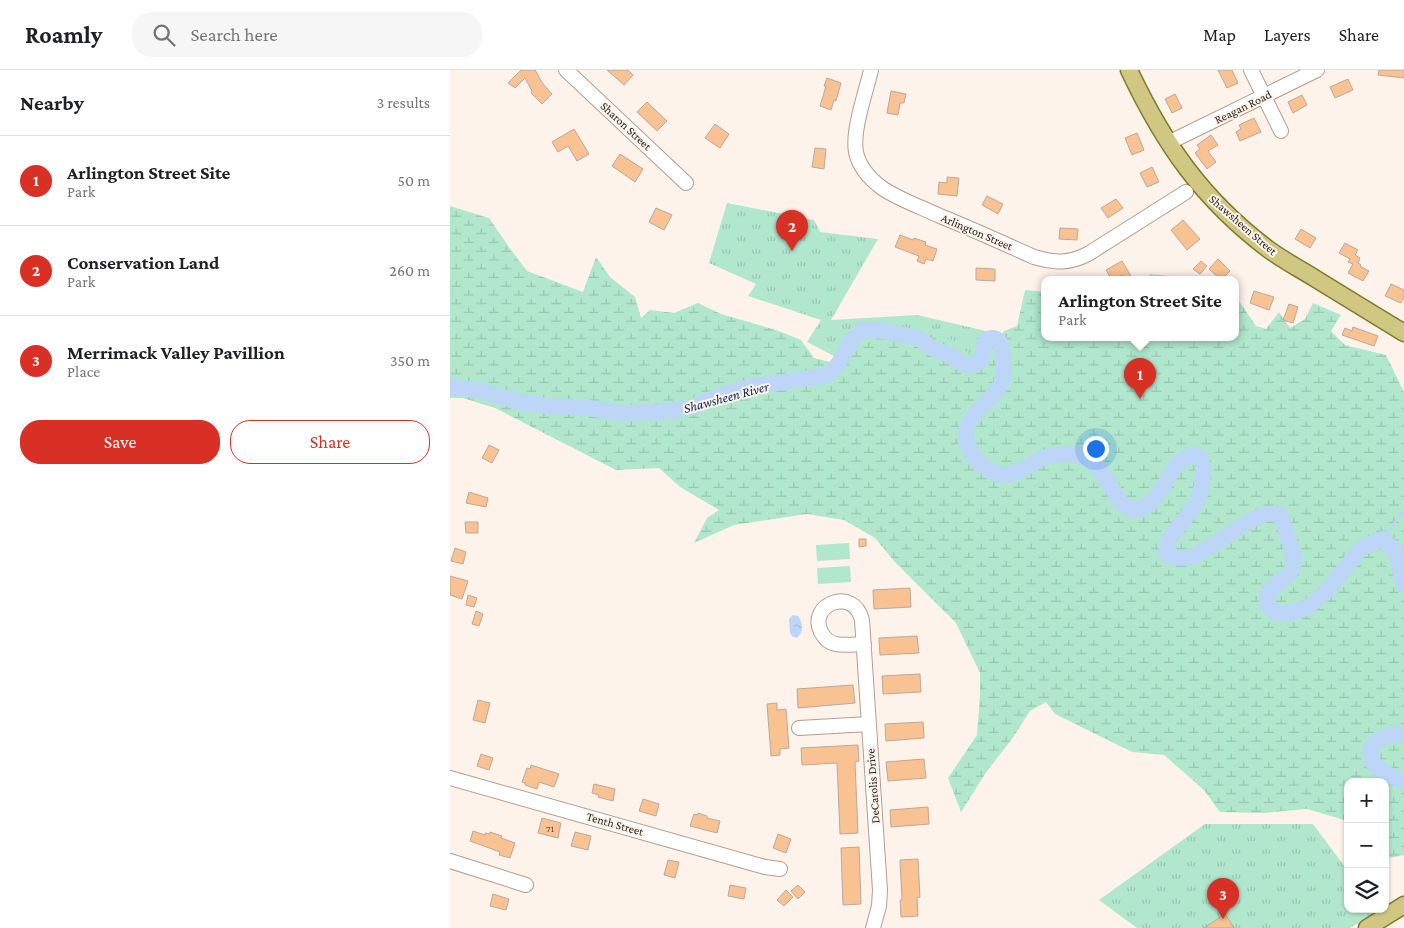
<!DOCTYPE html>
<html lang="en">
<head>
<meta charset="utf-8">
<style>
  :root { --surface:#fff; --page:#f6f6f6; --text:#202124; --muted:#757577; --line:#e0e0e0; --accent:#d93025 }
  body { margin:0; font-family:"Crimson Pro",serif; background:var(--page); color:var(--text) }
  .controls { position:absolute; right:15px; bottom:15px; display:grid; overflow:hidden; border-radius:10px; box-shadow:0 1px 4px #0004 }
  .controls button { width:45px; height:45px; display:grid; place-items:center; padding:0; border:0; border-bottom:1px solid var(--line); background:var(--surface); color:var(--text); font:25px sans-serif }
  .you { position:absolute; left:645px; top:378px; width:18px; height:18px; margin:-12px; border:4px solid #fff; border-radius:50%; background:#1a73e8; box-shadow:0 0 0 8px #1a73e833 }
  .badge { display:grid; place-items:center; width:32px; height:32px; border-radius:50%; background:var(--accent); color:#fff; font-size:16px; font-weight:700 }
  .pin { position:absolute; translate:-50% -41px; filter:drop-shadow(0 1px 2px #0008) }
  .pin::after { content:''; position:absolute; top:26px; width:18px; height:15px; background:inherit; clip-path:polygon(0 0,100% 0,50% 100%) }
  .popup { position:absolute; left:591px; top:206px; width:198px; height:65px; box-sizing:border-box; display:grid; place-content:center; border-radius:10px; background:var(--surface); filter:drop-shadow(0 1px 4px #0005); font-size:16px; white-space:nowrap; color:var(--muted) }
  .popup b { font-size:19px; color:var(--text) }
  .popup::after { content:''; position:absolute; left:50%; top:100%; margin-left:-10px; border:10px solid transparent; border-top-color:var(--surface) }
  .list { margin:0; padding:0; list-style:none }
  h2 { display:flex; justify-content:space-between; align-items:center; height:65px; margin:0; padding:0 20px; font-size:21px }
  h2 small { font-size:16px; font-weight:400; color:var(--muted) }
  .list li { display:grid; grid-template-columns:32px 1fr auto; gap:15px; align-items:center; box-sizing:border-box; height:90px; padding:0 20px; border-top:1px solid var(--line) }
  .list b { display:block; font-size:19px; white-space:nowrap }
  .list p { margin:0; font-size:16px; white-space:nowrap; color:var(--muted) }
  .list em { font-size:16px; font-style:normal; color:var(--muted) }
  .actions { display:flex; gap:10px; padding:15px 20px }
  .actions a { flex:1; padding:11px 0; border:1px solid var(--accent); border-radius:20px; text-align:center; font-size:18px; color:var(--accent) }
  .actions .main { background:var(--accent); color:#fff }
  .icon { flex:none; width:28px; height:28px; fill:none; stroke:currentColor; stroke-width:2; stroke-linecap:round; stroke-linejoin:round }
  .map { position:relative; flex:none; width:954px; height:858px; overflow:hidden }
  header { display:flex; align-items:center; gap:30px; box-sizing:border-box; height:70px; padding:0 25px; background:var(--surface); border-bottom:1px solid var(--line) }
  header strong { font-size:24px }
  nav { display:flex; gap:28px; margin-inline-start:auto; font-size:18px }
  .search { width:350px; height:45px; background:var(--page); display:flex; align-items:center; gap:12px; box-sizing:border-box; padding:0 18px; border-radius:20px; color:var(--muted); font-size:19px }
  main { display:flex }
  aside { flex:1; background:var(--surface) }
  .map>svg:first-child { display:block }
</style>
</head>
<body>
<header>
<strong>Roamly</strong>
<div class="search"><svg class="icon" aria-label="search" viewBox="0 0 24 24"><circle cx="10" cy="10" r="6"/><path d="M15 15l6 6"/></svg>Search here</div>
<nav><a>Map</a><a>Layers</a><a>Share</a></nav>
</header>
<main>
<aside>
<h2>Nearby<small>3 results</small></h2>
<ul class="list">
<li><span class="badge">1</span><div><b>Arlington Street Site</b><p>Park</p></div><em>50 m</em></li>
<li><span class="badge">2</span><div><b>Conservation Land</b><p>Park</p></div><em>260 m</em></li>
<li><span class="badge">3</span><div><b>Merrimack Valley Pavillion</b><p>Place</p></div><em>350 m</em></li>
</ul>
<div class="actions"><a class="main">Save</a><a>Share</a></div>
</aside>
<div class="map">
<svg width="954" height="858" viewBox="0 0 954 858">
  <defs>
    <pattern id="grass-tufts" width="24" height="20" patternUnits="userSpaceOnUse" patternTransform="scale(1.25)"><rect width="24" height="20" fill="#b0e7cd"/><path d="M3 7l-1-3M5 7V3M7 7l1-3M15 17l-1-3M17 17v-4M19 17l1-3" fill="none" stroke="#98c6b0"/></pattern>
    <pattern id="wetland-marsh" width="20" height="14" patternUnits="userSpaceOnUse" patternTransform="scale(1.25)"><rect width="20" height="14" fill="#b0e7cd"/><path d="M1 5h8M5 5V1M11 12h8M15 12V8" fill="none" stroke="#98c6b0"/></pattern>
    <pattern id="water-ripples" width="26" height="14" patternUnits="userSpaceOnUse" patternTransform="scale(1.25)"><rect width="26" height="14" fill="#bdd5f6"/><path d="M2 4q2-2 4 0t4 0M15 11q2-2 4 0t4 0" fill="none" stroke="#a3b7d3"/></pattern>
  </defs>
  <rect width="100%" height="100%" fill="#fef3ea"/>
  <path fill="url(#grass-tufts)" d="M277,133L364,150L370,162L428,169L381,250L467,245L536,261L616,332L520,311L388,288L357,272L371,250L298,226L306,214L259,193Z
    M755,754H863L898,801V839H926L927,841L900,858H687L649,830Z"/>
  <path fill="url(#wetland-marsh)" d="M0,136L39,148L61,180L77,201L133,222L146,187L160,207L185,227L191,248L200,240L224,243L248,233L271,244L326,260L351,270L364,288L380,292L389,282L402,258L436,253L503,270L522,286L524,298L522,307L554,261L567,256L575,220L595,222V268H785V225L806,256L816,259L829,242L840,258L855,249L863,233L891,245L881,261L895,275L936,285L954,322V785L939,788L935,784V712H898V751L857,739L813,743L770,742L754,720L714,685L682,682L605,644L596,632L580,641L562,669L537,701L511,742L498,708L527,665L530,625V603L506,553L444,491L425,468L394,450L357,444L284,455L244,473L257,448L269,440L230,417L209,398L166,400L45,338L13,328H0Z
    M700,204L739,208L747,210H697Z"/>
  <path fill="#b0e7cd" d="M399,473L400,489L367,491L366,475Z
    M400,496L401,512L368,514L367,498Z"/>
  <path fill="url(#water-ripples)" d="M343,545L348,546C353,552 354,564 346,568L342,566L340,563L339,549Z"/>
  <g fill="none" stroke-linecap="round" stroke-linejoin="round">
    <path stroke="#bdd5f6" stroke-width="2.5" d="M933,469L954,440"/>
    <path stroke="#bdd5f6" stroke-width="16" d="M0,317L27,320L71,332L97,336L139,338L171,343L208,342L240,338L266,327L299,317L374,306C391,298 392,283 403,269C405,266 409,263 412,260H424L440,262L468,268L482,278L499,285L513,294L522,295L528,293L532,289C533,284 532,279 534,274C535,271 535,270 538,269C542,267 546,268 549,271C553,277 555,301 553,308C547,334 500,348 521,382C527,392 541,405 554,405C560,405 570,401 576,398C579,397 581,394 585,392C598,384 622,381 636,388C655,398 660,421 674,435C704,454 714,405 730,392C760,367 754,415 748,430C740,447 718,462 716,482L720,486C726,488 733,488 739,487C764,482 806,435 830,445C833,450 844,485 844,492C843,496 842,500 840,503L818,522L817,531L818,535L823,541L828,543H840L857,538L876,522L911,478L933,469L946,482L954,515
      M954,664C942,664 923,667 921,681C920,685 921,689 923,693C929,701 944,708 954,711"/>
  </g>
  <path fill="#f8c293" stroke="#bba99b" d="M71,0H85L93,14L102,24L92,34L81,23L82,21L75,8L65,18L58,13Z
    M157,0H178L183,5L174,15Z
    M768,0H782L788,13L777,18Z
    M929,0H954V8L928,5Z
    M377,8L391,13L386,31L384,30L381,40L370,36L376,16H374Z
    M898,9L903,20L885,28L880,17Z
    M441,21L456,24L454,33H450L448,45L437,43Z
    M725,24L732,38L722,43L715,29Z
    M852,25L857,35L843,43L838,32Z
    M197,32L217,51L207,61L187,42Z
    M804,48L811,62L790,71L786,62L791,59L789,55Z
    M265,54L279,64L270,78L255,68Z
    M124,59L139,84L127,91L118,76L108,82L102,72Z
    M687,63L694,80L682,85L675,68Z
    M761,65L768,75L758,81L766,92L757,99L745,83L750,79L747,75Z
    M365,78L376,79L374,99L362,97Z
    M170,84L193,99L185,112L162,96Z
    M702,97L709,112L697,117L690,103Z
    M497,107L509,108L507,126L488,124L489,112L497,113Z
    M537,126L553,134L548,144L532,135Z
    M666,129L673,138L658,148L651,138Z
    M206,138L222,145L214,160L199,152Z
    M733,150L750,169L737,180L721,160Z
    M610,158L628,159L627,170L609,169Z
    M851,159L866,168L860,178L845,169Z
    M450,165L463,170L464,168L476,172L475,175L487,179L483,191L476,189L474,194L467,191L469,186L445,177Z
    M895,173L908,180L905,185L910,188L908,193L911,195L910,196L919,201L913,211L898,203L903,194L898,192L900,189L889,183Z
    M768,189L780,201L771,210L759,199Z
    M672,191L681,206L674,210L672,205L662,210L656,200Z
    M751,191L757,196L750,204L743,199Z
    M526,198L545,199V211L526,210Z
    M941,214L954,220V227L951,233L935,226Z
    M804,221L824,227L819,240L800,233Z
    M839,234L848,237L843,253L833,250Z
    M903,257L928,266L924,276L892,265L895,258L902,261Z
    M39,375L49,380L42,393L32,388Z
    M19,422L38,428L36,437L16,433Z
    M15,452H28V463H16Z
    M409,469H416V476L409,477Z
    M5,478L16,482L13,494L1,491Z
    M0,506L18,511L12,529L0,525Z
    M460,518L461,537L424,539L423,520Z
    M18,525L27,528L24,537L16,535Z
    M26,541L33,544L29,556L22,554Z
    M467,566L469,583L430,585L429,568Z
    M470,604L471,622L433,624L432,606Z
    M403,615L405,633L348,638L347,619Z
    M28,630L40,633L35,653L23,650Z
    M327,633V640L336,639L339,678L330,679V685L321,686L317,634Z
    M473,652L474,668L436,671L435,654Z
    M408,675L409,691L405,692L408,763L390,764L387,693L352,695L351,678Z
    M31,684L43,688L39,700L27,696Z
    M474,689L476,708L438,711L436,692Z
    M81,695L109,704L104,717L89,712L87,719L75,715V713L72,712L77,698L80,699Z
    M144,714L165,719L163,731L148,727L149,725L142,723Z
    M193,729L209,734L206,746L189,741Z
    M478,737L479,754L441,757L440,740Z
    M248,743L257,746V748L270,751L267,763L240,756L244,744L247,745Z
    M92,748L111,753L108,768L88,763Z
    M23,761L35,765V763L40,764V762L52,766L51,768L65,773L60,788L49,785L50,782L20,771Z
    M125,762L141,766L138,780L121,776Z
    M328,764L341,769L336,783L323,778Z
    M409,777L411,834L393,835L391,778Z
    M468,789L470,827L467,828L468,846L451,847L450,830H452L450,790Z
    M218,790L229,792L225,808L214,805Z
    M280,815L296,818L294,829L278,826Z
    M348,815L355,822L348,829L341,821Z
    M336,820L343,827L334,836L327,830Z
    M43,824L59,829L56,840L40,836Z
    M775,844L784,858H754Z"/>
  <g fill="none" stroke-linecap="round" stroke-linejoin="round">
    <defs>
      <path id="minor" d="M116,0L236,113
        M421,0C416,22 402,60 406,82C409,97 420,109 432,118C450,130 471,137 490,146C522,159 553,173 584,187C605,193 618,194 638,184L736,122
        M801,0L831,61
        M718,73L867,0
        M414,574C405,574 395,576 386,574C379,573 374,568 371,562C357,534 404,516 412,550L430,820L429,836L423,858
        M349,658L419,654
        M0,708L315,797L330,799
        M0,791L76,815"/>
      <path id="major" d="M679,0C714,74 752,129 818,179C833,190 850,199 866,209C895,227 925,245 954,263
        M917,858L954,835"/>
    </defs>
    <use href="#minor" stroke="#b09f91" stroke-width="16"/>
    <use href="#major" stroke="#827829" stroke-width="19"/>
    <use href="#minor" stroke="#fff" stroke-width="14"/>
    <use href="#major" stroke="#d0c882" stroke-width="16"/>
  </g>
  <g text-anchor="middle" stroke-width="4" stroke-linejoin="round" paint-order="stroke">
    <g font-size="10" fill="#5f4d3d">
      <text x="100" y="762">71</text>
    </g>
    <g font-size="12" fill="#2c2620" stroke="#fef3ea">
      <text transform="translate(793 37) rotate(-26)" y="4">Reagan Road</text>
      <text transform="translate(176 56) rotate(43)" y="4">Sharon Street</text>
      <text transform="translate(793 155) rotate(41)" y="4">Shawsheen Street</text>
      <text transform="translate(527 162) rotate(23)" y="4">Arlington Street</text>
      <text transform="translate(423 716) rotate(-94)" y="4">DeCarolis Drive</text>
      <text transform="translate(165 754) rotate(16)" y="4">Tenth Street</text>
    </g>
    <g font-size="14" font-style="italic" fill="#062b5a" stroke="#fef3ea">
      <text transform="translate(276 327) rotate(-15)" y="5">Shawsheen River</text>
    </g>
  </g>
</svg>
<div class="controls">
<button>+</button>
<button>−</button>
<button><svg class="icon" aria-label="layers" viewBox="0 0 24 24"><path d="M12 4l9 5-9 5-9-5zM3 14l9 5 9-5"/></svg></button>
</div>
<div class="you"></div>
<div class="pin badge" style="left:690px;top:329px">1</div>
<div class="popup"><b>Arlington Street Site</b>Park</div>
<div class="pin badge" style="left:342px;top:181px">2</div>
<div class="pin badge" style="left:773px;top:849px">3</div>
</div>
</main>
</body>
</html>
